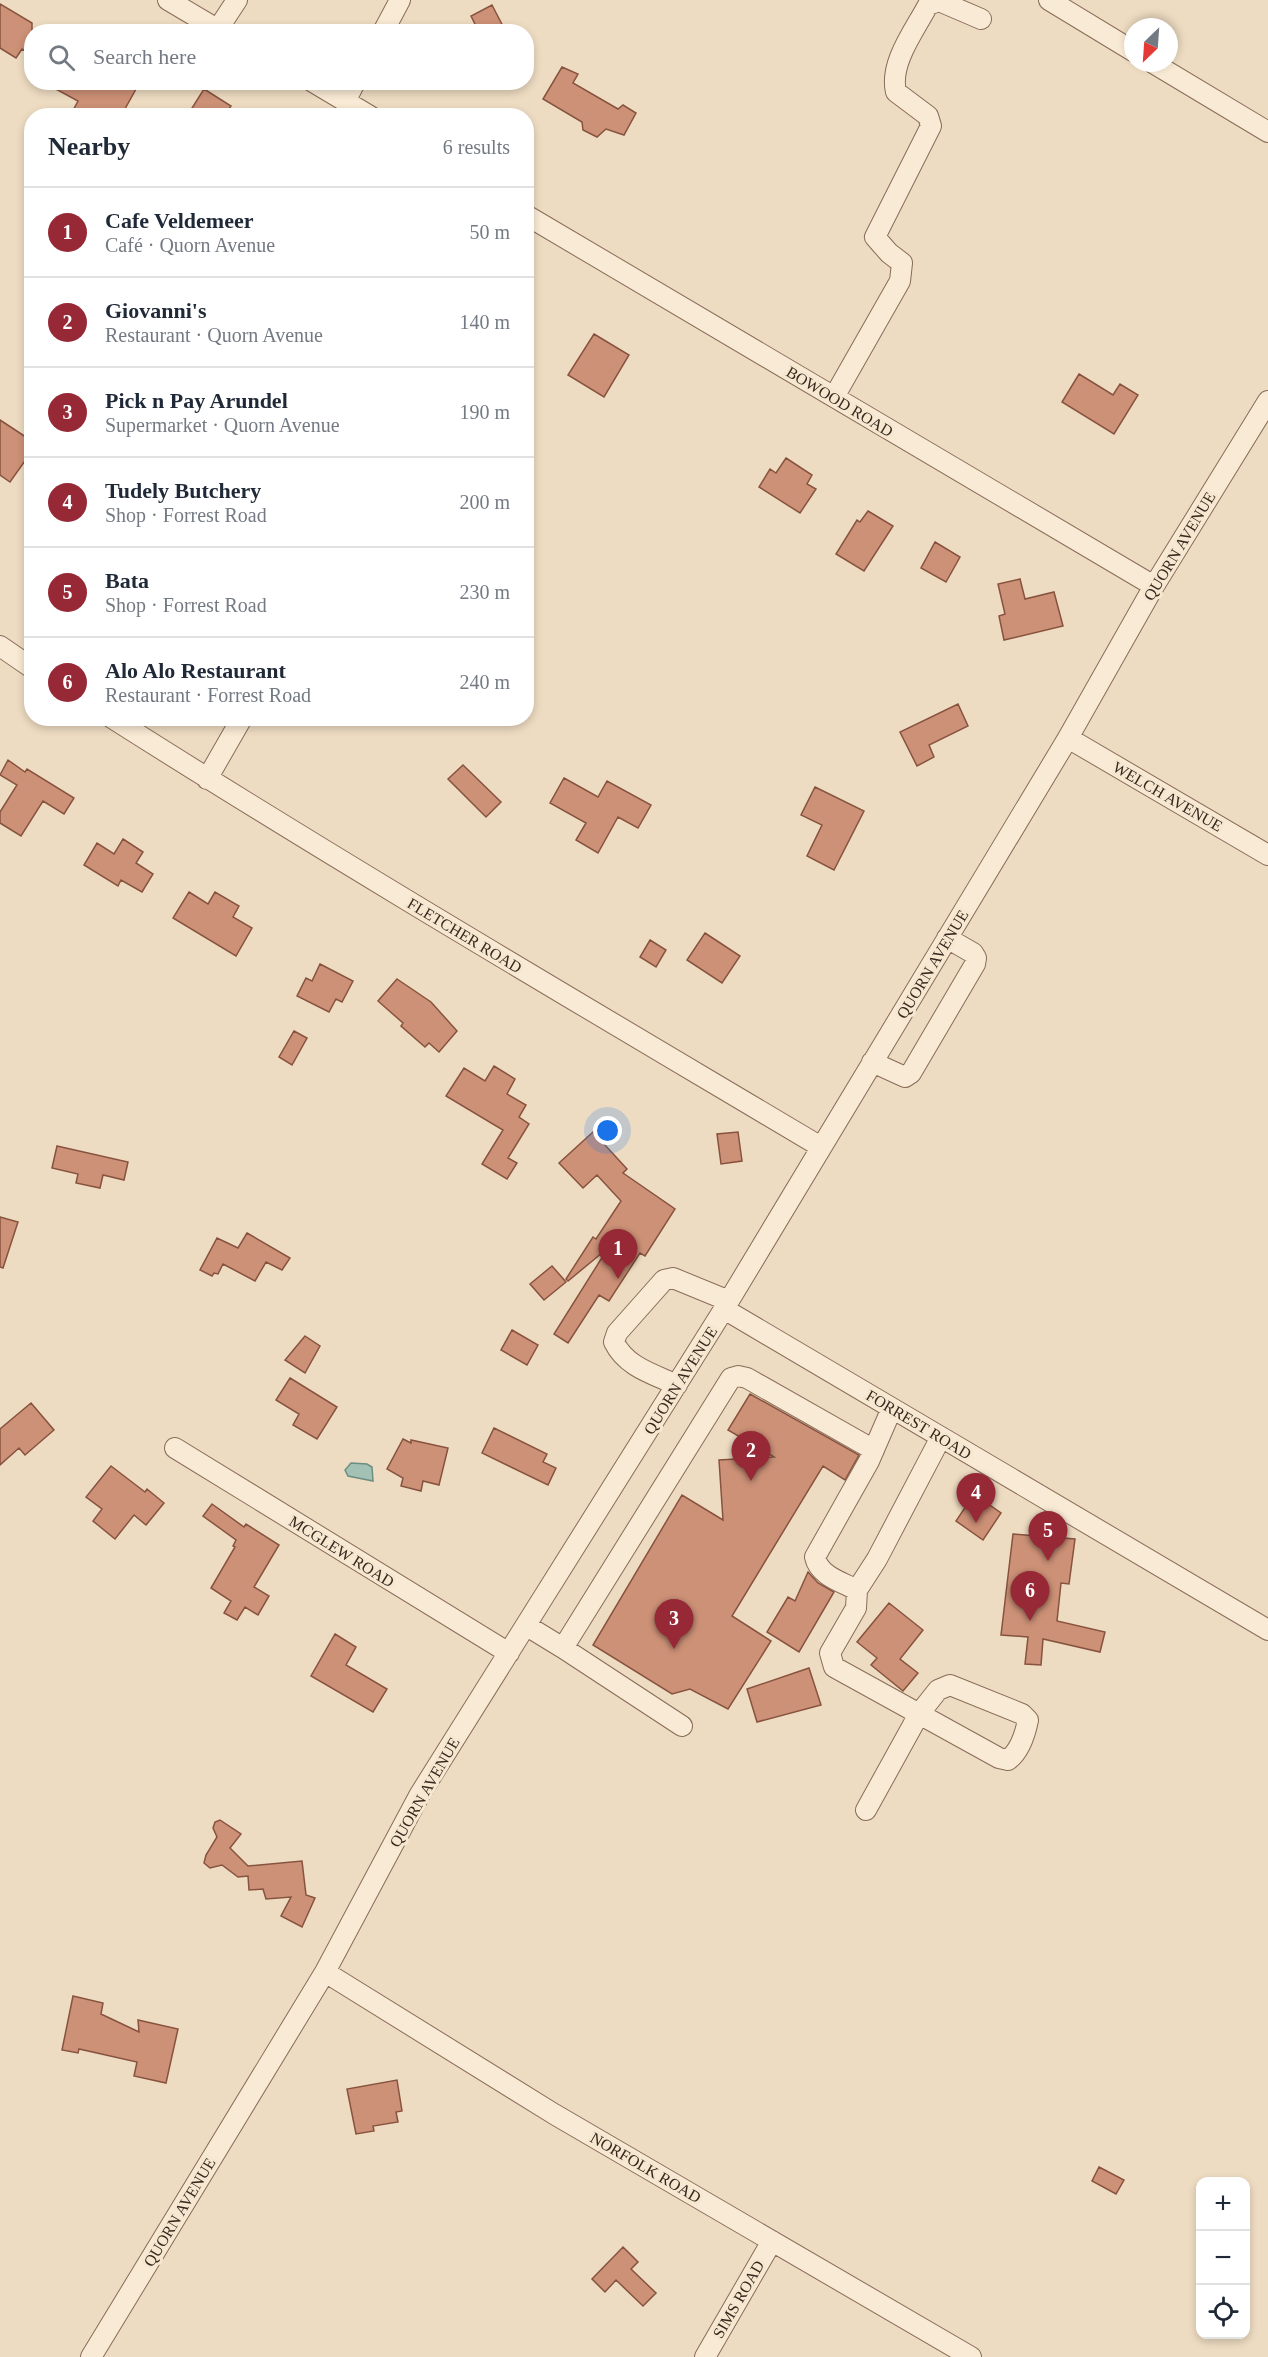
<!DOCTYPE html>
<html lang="en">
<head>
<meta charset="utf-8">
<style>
  :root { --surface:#fff; --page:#f2f2f3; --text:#1f2937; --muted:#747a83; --line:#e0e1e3; --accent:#972836 }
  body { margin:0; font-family:Georgia,serif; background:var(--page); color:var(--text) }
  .controls { position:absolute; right:18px; bottom:18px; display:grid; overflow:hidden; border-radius:12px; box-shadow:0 3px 9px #0003 }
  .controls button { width:54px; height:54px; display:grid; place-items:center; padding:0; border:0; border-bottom:2px solid var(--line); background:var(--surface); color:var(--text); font:30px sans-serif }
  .compass { position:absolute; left:1124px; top:18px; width:54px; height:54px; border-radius:50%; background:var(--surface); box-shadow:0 3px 9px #0003; rotate:205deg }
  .you { position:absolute; left:608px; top:1131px; width:21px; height:21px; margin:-15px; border:4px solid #fff; border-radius:50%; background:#1a73e8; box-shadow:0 0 0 9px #1a73e833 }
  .badge { display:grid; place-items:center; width:39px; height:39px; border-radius:50%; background:var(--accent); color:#fff; font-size:20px; font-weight:700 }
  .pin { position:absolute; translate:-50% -50px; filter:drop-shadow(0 2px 3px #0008) }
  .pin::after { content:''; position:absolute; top:32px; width:21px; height:18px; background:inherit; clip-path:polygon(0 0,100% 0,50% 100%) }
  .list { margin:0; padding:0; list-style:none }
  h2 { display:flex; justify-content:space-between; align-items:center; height:78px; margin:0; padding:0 24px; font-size:26px }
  h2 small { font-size:20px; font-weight:400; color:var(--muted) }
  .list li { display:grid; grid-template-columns:39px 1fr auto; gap:18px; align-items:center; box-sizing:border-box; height:90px; padding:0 24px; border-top:2px solid var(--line) }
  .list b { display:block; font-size:22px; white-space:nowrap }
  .list p { margin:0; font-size:20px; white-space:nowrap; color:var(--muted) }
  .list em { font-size:20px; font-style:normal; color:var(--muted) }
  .icon { flex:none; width:33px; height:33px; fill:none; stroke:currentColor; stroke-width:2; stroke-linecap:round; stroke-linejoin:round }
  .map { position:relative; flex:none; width:1268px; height:2357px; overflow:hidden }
  .search { position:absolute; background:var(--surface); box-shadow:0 3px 9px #0003; left:24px; top:24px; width:510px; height:66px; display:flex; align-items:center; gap:15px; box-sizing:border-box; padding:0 21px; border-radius:24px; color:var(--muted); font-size:22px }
  .panel { position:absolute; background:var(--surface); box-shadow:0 3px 9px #0003; left:24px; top:108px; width:510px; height:618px; border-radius:24px }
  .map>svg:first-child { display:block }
</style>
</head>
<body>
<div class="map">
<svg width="1268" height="2357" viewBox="0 0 1268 2357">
  <rect width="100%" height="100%" fill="#eedcc2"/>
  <path fill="#a4c1b5" stroke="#6b8f82" stroke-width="1.5" d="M351,1463L367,1464L372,1467L373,1481L348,1476L345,1470Z"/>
  <path fill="#cd9177" stroke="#87533e" stroke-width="1.5" d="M0,4L32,23V55L22,49L16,58L0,48Z
    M492,5L506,32H479L471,16Z
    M562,67L578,74L573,83L618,109L623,105L636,113L624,135L606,129L597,137L583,130L582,122L543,99Z
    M43,82H124L136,89L121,116H70L78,101Z
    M204,89L231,106L225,116H187Z
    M594,334L629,355L604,397L568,375Z
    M1079,374L1113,395L1120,384L1138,395L1114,434L1062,402Z
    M0,420L32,441V451L10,482L0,475Z
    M786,458L812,475L807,484L816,489L800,513L759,487L770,469L776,473Z
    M868,511L893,526L864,571L836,554L857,520L860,522Z
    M935,542L960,557L946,582L921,568Z
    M1020,579L1025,599L1054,592L1063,626L1004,640L999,616L1005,614L998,584Z
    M958,704L968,726L929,745L934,757L917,766L900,732Z
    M8,760L25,772L27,769L74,798L64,814L43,801L21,836L0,823V812L17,785L0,775Z
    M463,765L501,802L486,817L448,779Z
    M564,778L598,797L607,781L651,805L638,828L618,817L598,853L576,840L586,823L550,803Z
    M815,787L864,811L834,870L807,856L822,825L801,815Z
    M123,839L143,852L136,863L153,874L142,892L121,880L118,886L84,865L97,843L114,854Z
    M189,892L208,904L215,892L239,906L233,917L252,928L236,956L173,918Z
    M705,933L740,956L722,983L687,960Z
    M650,940L666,950L656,967L640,957Z
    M320,964L353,981L342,1002L336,999L329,1012L297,996L306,978L312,981Z
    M397,979L431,1002L457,1031L439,1052L429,1043L425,1047L401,1026L403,1023L378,1001Z
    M294,1031L307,1038L292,1065L279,1057Z
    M494,1066L515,1079L507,1094L526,1105L519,1117L529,1124L508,1158L517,1163L507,1179L482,1164L503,1130L446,1096L464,1068L485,1081Z
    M593,1132L627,1169L623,1173L675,1209L645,1256L640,1253L609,1301L599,1295L568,1343L554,1334L608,1248L568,1281L566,1279L593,1237L596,1239L621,1201L597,1175L583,1188L559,1163Z
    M738,1132L742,1161L721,1164L717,1134Z
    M57,1146L128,1162L124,1180L103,1175L100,1188L76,1183L78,1174L52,1168Z
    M0,1217L18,1222L3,1268L0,1267Z
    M247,1233L290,1258L282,1270L266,1262L255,1281L223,1264L218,1274L214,1273L212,1276L200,1270L217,1238L238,1248Z
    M552,1266L566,1282L544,1300L530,1284Z
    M512,1330L538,1345L527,1365L501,1350Z
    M305,1336L320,1346L305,1373L285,1360Z
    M290,1378L337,1407L317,1439L293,1425L299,1414L276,1400Z
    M750,1394L859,1455L845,1480L823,1466L732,1616L771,1641L728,1709L690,1689L672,1694L593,1645L682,1495L723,1520L719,1460L774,1457L728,1430Z
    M31,1403L54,1430L25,1455L19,1448L0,1465V1429Z
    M494,1428L547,1454L543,1462L556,1468L548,1485L482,1453Z
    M403,1439L411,1443V1440L448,1448L439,1485L423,1481L421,1491L401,1486L403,1478L387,1469Z
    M111,1466L145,1492L147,1489L164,1503L146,1525L134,1515L115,1539L93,1521L102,1509L86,1497Z
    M974,1494L1001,1513L983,1540L956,1521Z
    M212,1504L244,1527L246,1524L279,1545L254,1587L269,1596L258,1615L245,1607L237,1620L224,1613L231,1601L211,1588L235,1547L233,1546L236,1540L203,1516Z
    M1013,1534L1075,1539L1069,1584L1061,1583L1057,1621L1105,1632L1100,1652L1043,1639L1041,1665L1025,1664L1028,1637L1001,1635Z
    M808,1572L818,1583L834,1592L799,1652L767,1632L788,1597L795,1601Z
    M889,1603L923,1630L900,1659L918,1673L903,1691L871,1665L877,1658L857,1642Z
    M335,1634L356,1647L346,1665L387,1689L373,1712L311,1676Z
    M809,1668L821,1705L757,1722L747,1689Z
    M220,1820L241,1834L230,1848L248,1866L302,1861L306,1895L315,1898L302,1927L281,1916L291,1897L266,1899L263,1889L249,1890L248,1876L238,1877L222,1865L210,1868L204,1863L206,1855L217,1837L213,1828L215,1822Z
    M73,1996L103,2003L101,2014L139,2032L138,2020L178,2029L166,2083L134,2076L137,2062L79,2049L78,2053L62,2050Z
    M397,2080L402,2111L396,2112L398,2122L373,2126L374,2131L356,2134L347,2089Z
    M1099,2167L1124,2180L1116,2194L1092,2181Z
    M623,2247L638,2262L631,2269L656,2293L643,2306L616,2280L605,2292L592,2279Z"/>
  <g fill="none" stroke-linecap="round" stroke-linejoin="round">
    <defs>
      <path id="minor" d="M168,0L222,32
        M1049,0L1133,51
        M218,29L237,0
        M383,32L400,0
        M1153,63L1268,132
        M313,82L370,116
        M346,100L355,82
        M526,215L1154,586
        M834,397L900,281L902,263L889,253L875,237L931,126L928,116L896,92C889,63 915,30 928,5L939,1L981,19
        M0,646L32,668
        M112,718C345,866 584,1006 821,1147
        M1068,738L1268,855
        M207,779L242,718
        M872,1062L905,1077L911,1073L975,964L976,958L973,953L947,938
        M724,1309L1268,1630
        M677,1385C653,1374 626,1367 614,1342L617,1333L664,1280L673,1278L729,1301
        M175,1448L509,1653
        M857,1590L877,1559L941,1437
        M527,1626L563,1648L731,1378L738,1376L747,1378L874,1450
        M563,1648L682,1726
        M866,1810L919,1714L938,1690L950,1685L1022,1714L1028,1720C1025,1735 1020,1751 1008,1760L999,1758L834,1667L830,1653L856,1608L857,1590C842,1582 819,1576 815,1557L869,1461L892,1408
        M325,1972L554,2114L971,2357
        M91,2357L325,1972L420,1794L724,1309L1068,738L1154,586L1268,401
        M705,2357L772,2241"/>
    </defs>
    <use href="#minor" stroke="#886c59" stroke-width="22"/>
    <use href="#minor" stroke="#f9ead5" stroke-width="20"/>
  </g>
  <g text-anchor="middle" stroke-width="6" stroke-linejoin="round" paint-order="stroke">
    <g font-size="16" fill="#38271d" stroke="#f6e7d1">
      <text transform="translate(840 401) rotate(31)" y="6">BOWOOD ROAD</text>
      <text transform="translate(1179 546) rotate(-59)" y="6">QUORN AVENUE</text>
      <text transform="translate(1168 796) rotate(30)" y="6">WELCH AVENUE</text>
      <text transform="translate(465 935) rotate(31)" y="6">FLETCHER ROAD</text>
      <text transform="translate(932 964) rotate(-59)" y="6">QUORN AVENUE</text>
      <text transform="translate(680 1380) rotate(-58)" y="6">QUORN AVENUE</text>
      <text transform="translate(919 1424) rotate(31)" y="6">FORREST ROAD</text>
      <text transform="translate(342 1551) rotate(32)" y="6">MCGLEW ROAD</text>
      <text transform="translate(424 1792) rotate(-60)" y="6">QUORN AVENUE</text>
      <text transform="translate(646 2167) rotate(30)" y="6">NORFOLK ROAD</text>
      <text transform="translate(179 2212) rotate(-59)" y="6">QUORN AVENUE</text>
      <text transform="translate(738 2299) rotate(-60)" y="6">SIMS ROAD</text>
    </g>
  </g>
</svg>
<div class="controls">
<button>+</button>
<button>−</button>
<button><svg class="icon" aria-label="locate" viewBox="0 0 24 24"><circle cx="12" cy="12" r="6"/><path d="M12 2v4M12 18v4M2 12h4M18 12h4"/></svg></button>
</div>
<svg class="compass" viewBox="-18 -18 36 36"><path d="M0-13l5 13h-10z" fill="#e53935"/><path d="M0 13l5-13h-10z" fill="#747a83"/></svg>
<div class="you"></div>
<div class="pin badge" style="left:618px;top:1279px">1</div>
<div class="pin badge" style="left:751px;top:1481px">2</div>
<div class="pin badge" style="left:674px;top:1649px">3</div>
<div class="pin badge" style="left:976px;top:1523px">4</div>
<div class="pin badge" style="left:1048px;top:1561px">5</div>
<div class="pin badge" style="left:1030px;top:1621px">6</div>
<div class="search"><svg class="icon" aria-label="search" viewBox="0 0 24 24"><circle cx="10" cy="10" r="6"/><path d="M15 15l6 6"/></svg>Search here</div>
<section class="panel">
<h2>Nearby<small>6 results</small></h2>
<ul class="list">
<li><span class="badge">1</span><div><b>Cafe Veldemeer</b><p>Café · Quorn Avenue</p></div><em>50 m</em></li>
<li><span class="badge">2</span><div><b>Giovanni's</b><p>Restaurant · Quorn Avenue</p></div><em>140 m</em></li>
<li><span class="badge">3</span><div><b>Pick n Pay Arundel</b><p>Supermarket · Quorn Avenue</p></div><em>190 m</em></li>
<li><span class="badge">4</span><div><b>Tudely Butchery</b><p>Shop · Forrest Road</p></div><em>200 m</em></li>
<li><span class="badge">5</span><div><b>Bata</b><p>Shop · Forrest Road</p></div><em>230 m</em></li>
<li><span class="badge">6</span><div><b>Alo Alo Restaurant</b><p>Restaurant · Forrest Road</p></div><em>240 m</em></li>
</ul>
</section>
</div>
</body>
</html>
